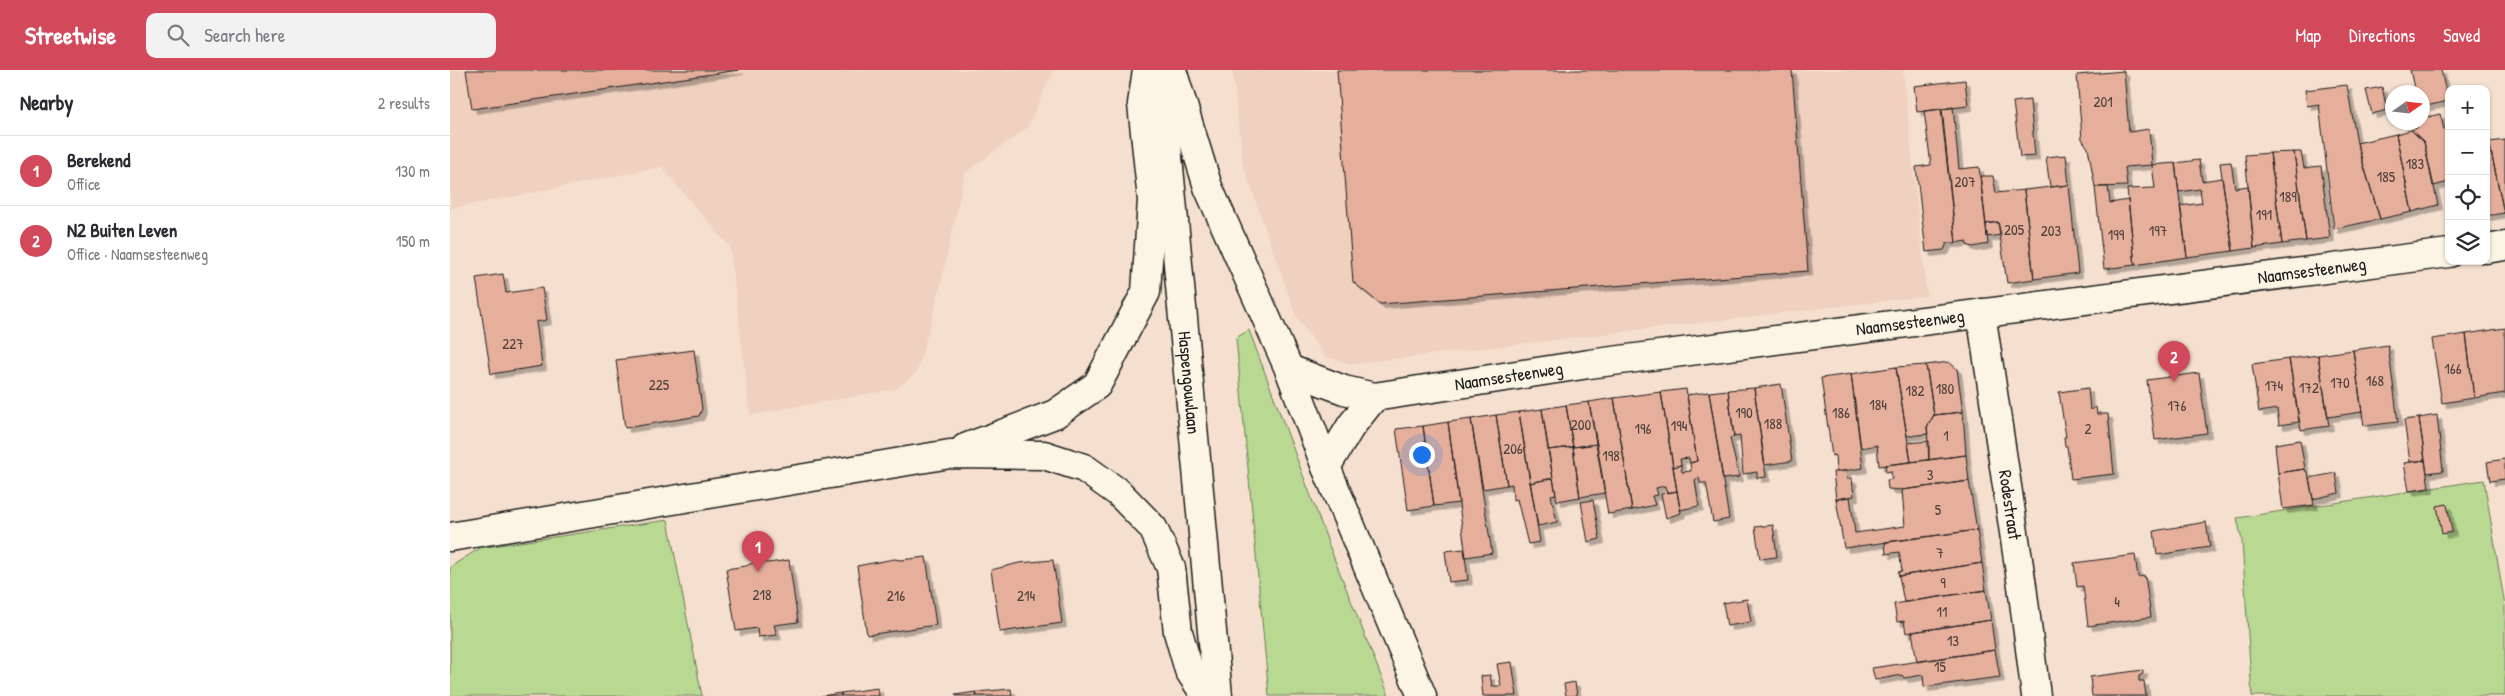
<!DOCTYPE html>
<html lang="en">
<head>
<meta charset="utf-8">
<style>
  :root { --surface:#fff; --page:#f2f2f3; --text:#2b2b33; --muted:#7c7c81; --line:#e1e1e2; --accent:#d1495b }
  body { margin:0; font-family:"Patrick Hand",sans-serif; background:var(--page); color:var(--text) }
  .controls { position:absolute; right:15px; top:15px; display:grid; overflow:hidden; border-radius:10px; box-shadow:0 1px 4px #0004 }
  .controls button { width:45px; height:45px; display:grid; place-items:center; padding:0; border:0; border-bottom:1px solid var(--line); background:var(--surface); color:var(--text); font:25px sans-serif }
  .compass { position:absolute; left:1935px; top:15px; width:45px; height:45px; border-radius:50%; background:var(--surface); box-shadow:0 1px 4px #0004; rotate:76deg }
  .you { position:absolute; left:971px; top:384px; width:18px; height:18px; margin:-12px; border:4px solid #fff; border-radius:50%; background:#1a73e8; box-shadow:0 0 0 8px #1a73e833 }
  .badge { display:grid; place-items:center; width:32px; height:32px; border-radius:50%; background:var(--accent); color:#fff; font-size:16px; font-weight:700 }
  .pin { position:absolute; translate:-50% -41px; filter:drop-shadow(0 1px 2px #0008) }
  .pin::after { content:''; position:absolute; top:26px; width:18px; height:15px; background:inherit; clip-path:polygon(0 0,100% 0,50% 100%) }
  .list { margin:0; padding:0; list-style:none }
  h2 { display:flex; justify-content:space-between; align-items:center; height:65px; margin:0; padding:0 20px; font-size:21px }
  h2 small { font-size:16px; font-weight:400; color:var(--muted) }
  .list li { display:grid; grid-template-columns:32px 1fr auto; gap:15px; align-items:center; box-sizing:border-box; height:70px; padding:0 20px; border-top:1px solid var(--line) }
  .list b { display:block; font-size:19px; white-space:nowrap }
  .list p { margin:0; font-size:16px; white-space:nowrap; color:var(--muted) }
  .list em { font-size:16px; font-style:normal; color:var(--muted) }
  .icon { flex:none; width:28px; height:28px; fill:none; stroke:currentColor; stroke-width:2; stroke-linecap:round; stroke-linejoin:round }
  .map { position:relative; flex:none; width:2055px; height:626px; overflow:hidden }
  header { display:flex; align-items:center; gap:30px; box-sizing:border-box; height:70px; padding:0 25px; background:var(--accent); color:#fff }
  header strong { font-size:24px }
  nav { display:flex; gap:28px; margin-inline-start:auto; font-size:18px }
  .search { width:350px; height:45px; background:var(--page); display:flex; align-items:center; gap:12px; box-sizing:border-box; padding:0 18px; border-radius:10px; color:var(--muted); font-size:19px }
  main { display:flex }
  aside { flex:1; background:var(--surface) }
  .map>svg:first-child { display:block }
</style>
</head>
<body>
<header>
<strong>Streetwise</strong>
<div class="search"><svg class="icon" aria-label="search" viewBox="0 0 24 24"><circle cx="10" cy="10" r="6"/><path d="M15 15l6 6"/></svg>Search here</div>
<nav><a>Map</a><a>Directions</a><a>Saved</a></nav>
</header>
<main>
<aside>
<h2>Nearby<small>2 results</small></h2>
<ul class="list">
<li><span class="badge">1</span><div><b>Berekend</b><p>Office</p></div><em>130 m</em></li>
<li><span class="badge">2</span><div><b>N2 Buiten Leven</b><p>Office · Naamsesteenweg</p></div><em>150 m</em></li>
</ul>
</aside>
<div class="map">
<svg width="2055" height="626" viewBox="0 0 2055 626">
  <defs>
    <filter id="shadow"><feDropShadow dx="4.5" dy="4.5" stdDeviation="0" flood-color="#0004"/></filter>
  </defs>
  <rect width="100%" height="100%" fill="#f5e0cf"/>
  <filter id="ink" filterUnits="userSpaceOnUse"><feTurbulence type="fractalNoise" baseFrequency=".02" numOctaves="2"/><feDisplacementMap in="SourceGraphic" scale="10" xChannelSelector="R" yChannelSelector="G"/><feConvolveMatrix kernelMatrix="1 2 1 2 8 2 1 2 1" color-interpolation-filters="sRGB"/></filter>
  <g filter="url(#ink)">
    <path fill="#f0d1c0" d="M0,0H604L577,58L515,103L488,227L467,302L446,319L300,345L280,177L211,97L0,139Z
      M782,0H1453L1477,226L902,294L875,287L846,246L793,95Z"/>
    <path fill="#b9d992" stroke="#6a7a57" d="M799,260L882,483L939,626H819L786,268Z
      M2034,410L2055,536V626H1802L1792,471L1787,448Z
      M218,450L252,626H0V497L30,478Z"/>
    <path fill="#e6af9c" stroke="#1c1c1c" filter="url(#shadow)" d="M16,0H289L22,39Z
      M887,0H1342L1358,201L930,234L903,212Z
      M1960,0H1991L1998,31L1972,37V22H1965Z
      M1674,1L1679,62L1699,59L1702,95L1675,97L1677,116L1645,117L1638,78L1632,69L1627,5Z
      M1515,10L1518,36L1467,42L1464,16Z
      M1897,15L1907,73L1930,149L1884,159L1869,34L1857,36L1855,20Z
      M1932,17L1937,40L1922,44L1916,20Z
      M1580,30L1585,86L1570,87L1563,32Z
      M1503,37L1509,99L1529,97L1538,174L1523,177L1517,175L1516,171L1506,173L1492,39Z
      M1491,39L1506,173H1497L1494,180L1476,182L1466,97L1481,95L1474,41Z
      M1976,40L1978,47L1990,44L1994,59H1997L1999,64V112L1983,116L1974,72L1961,60L1967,58V52H1972V41Z
      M1961,60L1974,72L1988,135L1962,142L1946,64Z
      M1946,64L1962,142L1930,149L1907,73Z
      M2055,70V143H2054L2039,72Z
      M2039,72L2054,143L2036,146V73Z
      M1844,82H1851L1854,98L1871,96L1880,168L1856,171Z
      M1844,82L1856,171L1832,174L1820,83Z
      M1820,83L1832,174L1804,178L1795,85Z
      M1616,85L1619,115L1600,117L1596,87Z
      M1749,90L1752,111L1772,108L1783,181L1737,187L1730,136L1752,133L1750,119L1729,122L1725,93Z
      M1781,92L1785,118L1798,116L1804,178L1783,181L1770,93Z
      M1725,93L1737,187L1685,195L1677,119L1705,118L1702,95Z
      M1530,106H1543L1546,123L1574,120L1584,209L1557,213L1548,152L1536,154Z
      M1619,115L1628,203L1584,209L1574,120Z
      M1645,117H1658L1660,133L1678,130L1685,195L1654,199Z
      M1548,152L1551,165L1537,167L1536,154Z
      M53,204L56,223L92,218L97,250L86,252L92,296L41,304L26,208Z
      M2055,258V323L2024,328L2016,264Z
      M2016,264L2024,328L1992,333L1982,269Z
      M1938,275L1948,352L1914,356L1903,280Z
      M244,280L252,339L249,346L175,358L166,290Z
      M1903,280L1912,342L1878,347L1868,285Z
      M1868,285L1879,356L1851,360L1839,289Z
      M1839,289L1849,352L1829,355L1827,339L1809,342L1802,294Z
      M1499,292L1507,299L1513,342L1484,345L1476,295Z
      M1476,295L1484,345L1477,357L1478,364L1457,366L1446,297Z
      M1446,297L1461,392L1429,396L1427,375L1411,378L1401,304Z
      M1749,303L1757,363L1705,370L1697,310Z
      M1401,304L1413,398L1386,402L1385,385L1382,386L1371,308Z
      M1331,314L1342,391L1315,395L1304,318Z
      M1304,318L1316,407L1307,408V402L1293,404L1290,366L1284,367L1278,320Z
      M1638,318L1640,340L1646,337L1647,344H1658L1664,404L1621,409L1617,376H1615L1614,367H1616L1609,322Z
      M1236,319L1247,391L1240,393L1239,388L1230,389L1231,395L1223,397L1211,322Z
      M1278,320L1284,367L1280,368L1289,407L1273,409L1259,322Z
      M1211,322L1227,421L1217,423L1215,416L1206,418L1208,425L1202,426L1205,435L1182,440L1164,328Z
      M1259,322L1279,449L1263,452L1256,413H1250L1249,407L1245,410L1249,436L1230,440L1223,397L1231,395L1232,402L1241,401L1240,393L1247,391L1237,325Z
      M1164,328L1182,440L1158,444L1139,332Z
      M1139,332L1147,374L1123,377L1116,335Z
      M1116,335L1123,377L1098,380L1092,339Z
      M1092,339L1103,408L1080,413L1069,342Z
      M1069,342L1090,472L1078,474L1067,429L1063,430L1062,414L1057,415L1046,345Z
      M1513,342L1516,385L1479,390L1477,357L1484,345Z
      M1046,345L1057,415L1033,419L1021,349Z
      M1987,345L1993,401L1977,403L1969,348Z
      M1969,348L1975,390L1960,392L1954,350Z
      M1021,349L1042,483L1016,487L998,352Z
      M998,352L1009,433L984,436L973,356Z
      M973,356L984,436L958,440L946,359Z
      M1850,370L1855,399L1828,403L1825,374Z
      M1479,371V390L1461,392L1458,373Z
      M1147,374L1155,423L1130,427L1123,377Z
      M1123,377L1130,427L1107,431L1098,380Z
      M1516,385L1519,411L1452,420L1438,419L1437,410L1442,409L1441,401L1436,402L1435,395Z
      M2055,389V409L2040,411L2037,392Z
      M1975,390L1979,418L1959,421L1954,393Z
      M1855,399L1856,402H1858L1864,435L1833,439L1828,403Z
      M1396,401L1397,409L1402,408L1404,426L1386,429L1383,402Z
      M1886,403L1889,423L1863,429L1859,408Z
      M1103,408L1106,424L1101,425L1107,452L1088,456L1080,413Z
      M1519,411L1527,460L1394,478L1386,429L1400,427L1405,463L1455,456L1452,420Z
      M1227,421L1231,443L1216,448L1211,424Z
      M1143,430L1150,469L1138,472L1131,432Z
      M1997,434L2002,462L1992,464L1987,436Z
      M1756,452L1760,477L1707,485L1704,461Z
      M1323,455L1327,487L1310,489L1305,457Z
      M1527,460L1532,493L1449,506L1448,502L1452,501L1449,482L1436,484L1435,472Z
      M1014,479L1018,510L999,512L995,481Z
      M1685,485L1688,507L1695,506L1701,547L1638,556L1633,516L1627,517L1624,493Z
      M476,487L486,555L417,565L407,496L444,489L451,490Z
      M339,490L348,552L324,555L327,565L308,567L307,558L286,561L276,499L296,496L307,491L318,493Z
      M603,490L612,553L550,562L541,500L569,493Z
      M1532,493L1536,520L1454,532L1449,506Z
      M1536,520L1541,550L1456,563L1454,551L1447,552L1444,534Z
      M1297,529L1301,552L1277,556L1273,533Z
      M1541,550L1545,580L1467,592L1462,562Z
      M1545,580L1550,607L1474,617L1473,605L1454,608L1452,605L1425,610L1422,598Z
      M1062,592L1067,626H1033L1031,606L1040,605L1042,616H1051L1047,594Z
      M1693,600V604L1689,606V611H1694L1696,626H1642L1640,607Z
      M1125,612L1127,626H1116L1114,614Z
      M428,618L429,626H391V623Z
      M561,619L562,626H527L526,622Z
      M526,622L527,626H506L505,625Z
      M391,623V626H371Z"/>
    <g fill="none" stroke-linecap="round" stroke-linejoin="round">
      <defs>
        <g id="minor">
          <path d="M2036,179L2055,176"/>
          <path id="s1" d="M1531,243L1572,516L1586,626"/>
          <path id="s2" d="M839,299L894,320L924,327L1139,294L1999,183"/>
          <path d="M876,397L901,356L924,327"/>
        </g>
        <g id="primary">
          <path id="s3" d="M710,0L768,626"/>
          <path d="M722,0L758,117L839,299L876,397L972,626"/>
          <path d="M515,378L605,344L647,315L696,222L702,130L692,34L697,0"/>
          <path d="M0,467L500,384L594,385L634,398L669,423L703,458L721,498L728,562L739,600L756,626"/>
        </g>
      </defs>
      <use href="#minor" stroke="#1c1c1c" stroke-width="31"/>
      <use href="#primary" stroke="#1c1c1c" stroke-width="31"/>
      <use href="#minor" stroke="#fcf5e5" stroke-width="28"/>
      <use href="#primary" stroke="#fcf5e5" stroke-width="28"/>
    </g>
  </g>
  <g text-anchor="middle" stroke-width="5" stroke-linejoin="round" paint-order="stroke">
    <g font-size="15" fill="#4e413c">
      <text x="1653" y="37">201</text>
      <text x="1965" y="99">183</text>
      <text x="1936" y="112">185</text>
      <text x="1515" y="117">207</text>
      <text x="1838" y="132">189</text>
      <text x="1814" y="150">191</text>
      <text x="1564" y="165">205</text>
      <text x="1601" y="166">203</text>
      <text x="1708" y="166">197</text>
      <text x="1666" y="170">199</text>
      <text x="63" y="279">227</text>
      <text x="2003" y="304">166</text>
      <text x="1925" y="316">168</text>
      <text x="1890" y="318">170</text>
      <text x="209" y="320">225</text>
      <text x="1824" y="321">174</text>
      <text x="1859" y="323">172</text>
      <text x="1495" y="324">180</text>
      <text x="1465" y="326">182</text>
      <text x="1428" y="340">184</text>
      <text x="1727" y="341">176</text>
      <text x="1294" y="348">190</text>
      <text x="1391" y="348">186</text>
      <text x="1323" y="359">188</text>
      <text x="1131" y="360">200</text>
      <text x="1229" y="361">194</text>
      <text x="1193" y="364">196</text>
      <text x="1638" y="364">2</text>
      <text x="1496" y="371">1</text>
      <text x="1063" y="384">206</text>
      <text x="1161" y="391">198</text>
      <text x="1480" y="410">3</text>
      <text x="1488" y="445">5</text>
      <text x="1490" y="488">7</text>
      <text x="1493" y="518">9</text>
      <text x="312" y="530">218</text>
      <text x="446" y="531">216</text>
      <text x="576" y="531">214</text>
      <text x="1667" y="537">4</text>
      <text x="1492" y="547">11</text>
      <text x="1503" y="576">13</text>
      <text x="1490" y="602">15</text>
    </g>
    <g font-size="18" fill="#1c1c1c" stroke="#fcf5e5">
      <text dy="6" stroke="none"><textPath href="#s2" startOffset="1036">Naamsesteenweg</textPath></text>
      <text dy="6" stroke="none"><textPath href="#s2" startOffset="631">Naamsesteenweg</textPath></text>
      <text dy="6" stroke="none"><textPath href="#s2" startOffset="226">Naamsesteenweg</textPath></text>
      <text dy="6" stroke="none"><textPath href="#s3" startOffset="314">Haspengouwlaan</textPath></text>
      <text dy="6" stroke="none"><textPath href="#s1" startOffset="194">Rodestraat</textPath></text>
    </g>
  </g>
</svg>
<div class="controls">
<button>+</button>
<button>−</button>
<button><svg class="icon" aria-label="locate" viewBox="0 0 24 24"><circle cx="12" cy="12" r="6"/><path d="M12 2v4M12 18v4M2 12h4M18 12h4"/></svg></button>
<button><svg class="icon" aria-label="layers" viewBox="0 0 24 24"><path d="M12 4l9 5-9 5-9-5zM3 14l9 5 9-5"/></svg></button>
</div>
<svg class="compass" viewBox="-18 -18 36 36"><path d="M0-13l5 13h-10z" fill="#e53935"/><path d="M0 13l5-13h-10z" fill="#7c7c81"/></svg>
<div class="you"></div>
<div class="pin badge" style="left:308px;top:502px">1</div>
<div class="pin badge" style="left:1724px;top:312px">2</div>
</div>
</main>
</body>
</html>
